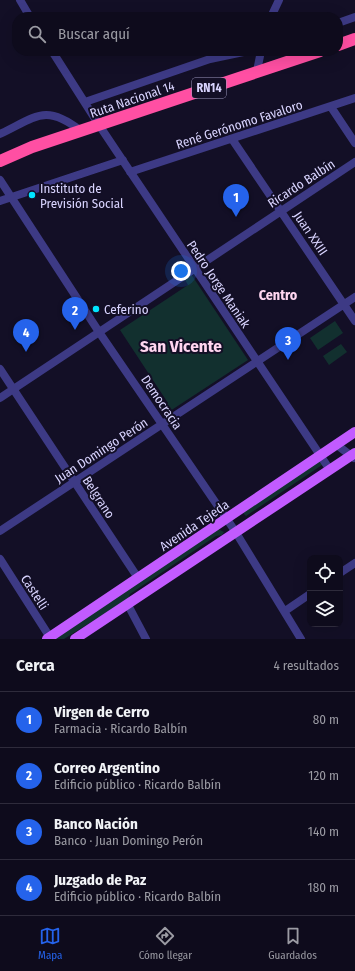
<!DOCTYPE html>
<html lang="es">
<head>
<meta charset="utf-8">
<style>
  :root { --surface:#0e0b1c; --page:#1c1929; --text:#f1f3f6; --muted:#9b9ba3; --line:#2e2b3b; --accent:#2563eb }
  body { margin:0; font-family:"Fira Sans Condensed",sans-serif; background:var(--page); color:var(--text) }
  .controls { position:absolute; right:12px; bottom:12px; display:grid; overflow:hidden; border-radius:8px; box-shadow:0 4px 16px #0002 }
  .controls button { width:36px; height:36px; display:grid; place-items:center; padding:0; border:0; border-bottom:1px solid var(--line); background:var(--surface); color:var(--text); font:20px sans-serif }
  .you { position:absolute; left:181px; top:271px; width:14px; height:14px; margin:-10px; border:3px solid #fff; border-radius:50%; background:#1a73e8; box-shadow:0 0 0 6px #1a73e833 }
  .badge { display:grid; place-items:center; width:26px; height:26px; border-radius:50%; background:var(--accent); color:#fff; font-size:13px; font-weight:700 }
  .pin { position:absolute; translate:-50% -33px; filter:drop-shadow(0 1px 2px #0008) }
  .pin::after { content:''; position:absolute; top:21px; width:14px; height:12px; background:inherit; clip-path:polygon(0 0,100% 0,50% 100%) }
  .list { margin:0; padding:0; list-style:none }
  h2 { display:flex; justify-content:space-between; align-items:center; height:52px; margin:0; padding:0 16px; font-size:17px }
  h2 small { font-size:13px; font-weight:400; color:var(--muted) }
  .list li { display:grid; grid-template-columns:26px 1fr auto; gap:12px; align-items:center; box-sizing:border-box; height:56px; padding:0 16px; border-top:1px solid var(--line) }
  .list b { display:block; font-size:15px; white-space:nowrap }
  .list p { margin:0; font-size:13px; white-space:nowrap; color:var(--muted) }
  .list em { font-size:13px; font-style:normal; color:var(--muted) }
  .icon { flex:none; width:22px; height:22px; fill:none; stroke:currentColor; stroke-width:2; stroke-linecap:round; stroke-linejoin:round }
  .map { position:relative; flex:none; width:355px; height:639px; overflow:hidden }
  .search { position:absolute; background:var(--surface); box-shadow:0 4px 16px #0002; left:12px; right:12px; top:12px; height:44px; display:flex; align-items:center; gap:10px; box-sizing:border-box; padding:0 14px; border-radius:16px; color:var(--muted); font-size:15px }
  .sheet { height:276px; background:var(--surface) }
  nav { display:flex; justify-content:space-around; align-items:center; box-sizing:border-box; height:56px; border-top:1px solid var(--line); background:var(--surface); font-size:11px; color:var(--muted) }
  nav a { display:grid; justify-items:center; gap:2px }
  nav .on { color:var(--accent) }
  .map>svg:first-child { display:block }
</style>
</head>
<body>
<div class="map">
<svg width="355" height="639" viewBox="0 0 355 639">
  <rect width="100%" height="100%" fill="#130f26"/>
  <path fill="#12302f" d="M191,274L248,360L167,413L163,408L168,403L120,330L188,285L184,278Z
    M335,321L343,333L318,350L310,338Z
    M341,344L347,352L329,365L323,356Z
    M319,461H322V465L246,516L244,514L243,512Z
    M218,529L224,532L222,535L216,536L130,594L128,599L64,639H56L57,636Z"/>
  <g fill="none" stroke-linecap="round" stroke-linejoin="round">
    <path stroke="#3d3a85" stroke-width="8" d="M20,0L30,17
      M271,17L279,0
      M338,23L355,17
      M52,51L99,125L330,470
      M257,71L261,51
      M85,102L210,59L248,51
      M331,107L355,143
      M0,134C36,117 45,103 81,131
      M232,139L355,321
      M130,172L355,98
      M0,180L99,332L235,531L301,639
      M0,201L123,160
      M0,369L138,578
      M0,398L355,162
      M337,445L354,458
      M0,531L355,297
      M0,559L51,639
      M340,573L355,563
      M128,605L146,639
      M285,611L310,594"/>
    <path stroke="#c25bff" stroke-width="10" d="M47,639L355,432
      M75,639L355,453"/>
    <path stroke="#ff4fa3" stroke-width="12" d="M338,45L355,39
      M0,161L32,147L320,51"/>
  </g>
  <g fill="#00e5ff" stroke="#130f26" stroke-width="1.5">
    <circle cx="32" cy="195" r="4"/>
    <circle cx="96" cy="309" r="4"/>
  </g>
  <g text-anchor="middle" stroke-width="4" stroke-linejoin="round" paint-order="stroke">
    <rect fill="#130f26" stroke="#9e99be" stroke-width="1" x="192" y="78" width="34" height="20" rx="3"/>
    <g font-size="12" font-weight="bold" fill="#d9d4ff">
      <text x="209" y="92">RN14</text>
    </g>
    <g font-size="13" fill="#d9d4ff" stroke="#130f26">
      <text transform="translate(132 99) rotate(-19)" y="5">Ruta Nacional 14</text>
      <text transform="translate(239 124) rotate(-18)" y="5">René Gerónomo Favaloro</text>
      <text transform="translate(301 183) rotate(-33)" y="5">Ricardo Balbín</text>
      <text transform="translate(311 233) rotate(56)" y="5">Juan XXIII</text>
      <text transform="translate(219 284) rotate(56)" y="5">Pedro Jorge Maniak</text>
      <text transform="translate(162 402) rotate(56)" y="5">Democracia</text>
      <text transform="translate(101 450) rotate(-33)" y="5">Juan Domingo Perón</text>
      <text transform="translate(99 497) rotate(57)" y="5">Belgrano</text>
      <text transform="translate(194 525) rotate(-34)" y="5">Avenida Tejeda</text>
      <text transform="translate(35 592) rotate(57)" y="5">Castelli</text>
    </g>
    <g font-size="13" fill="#d9d4ff" stroke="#130f26" text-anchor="start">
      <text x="40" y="193">Instituto de<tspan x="40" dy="15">Previsión Social</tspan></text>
      <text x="104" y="314">Ceferino</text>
    </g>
    <g font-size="14" font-weight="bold" fill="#ffd6f0" stroke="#130f26">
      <text x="278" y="300">Centro</text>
    </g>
    <g font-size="17" font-weight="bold" fill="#ffd6f0" stroke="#130f26">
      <text x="181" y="352">San Vicente</text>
    </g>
  </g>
</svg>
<div class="controls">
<button><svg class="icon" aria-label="locate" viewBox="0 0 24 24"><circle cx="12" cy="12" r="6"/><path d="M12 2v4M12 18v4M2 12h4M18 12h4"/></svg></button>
<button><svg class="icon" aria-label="layers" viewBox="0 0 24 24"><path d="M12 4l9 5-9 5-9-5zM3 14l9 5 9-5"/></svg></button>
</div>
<div class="you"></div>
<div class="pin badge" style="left:236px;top:217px">1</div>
<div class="pin badge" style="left:75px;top:330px">2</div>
<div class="pin badge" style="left:288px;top:360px">3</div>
<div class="pin badge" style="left:26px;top:352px">4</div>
<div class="search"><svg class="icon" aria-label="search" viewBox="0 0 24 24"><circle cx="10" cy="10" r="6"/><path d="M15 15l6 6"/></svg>Buscar aquí</div>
</div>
<section class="sheet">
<h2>Cerca<small>4 resultados</small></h2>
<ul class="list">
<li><span class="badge">1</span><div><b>Virgen de Cerro</b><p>Farmacia · Ricardo Balbín</p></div><em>80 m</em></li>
<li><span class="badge">2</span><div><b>Correo Argentino</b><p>Edificio público · Ricardo Balbín</p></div><em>120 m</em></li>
<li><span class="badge">3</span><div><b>Banco Nación</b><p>Banco · Juan Domingo Perón</p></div><em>140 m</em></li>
<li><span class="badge">4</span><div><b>Juzgado de Paz</b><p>Edificio público · Ricardo Balbín</p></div><em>180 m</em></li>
</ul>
</section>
<nav>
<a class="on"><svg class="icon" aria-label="map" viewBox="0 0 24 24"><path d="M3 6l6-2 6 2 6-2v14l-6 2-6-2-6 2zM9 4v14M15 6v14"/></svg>Mapa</a>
<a><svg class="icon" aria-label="directions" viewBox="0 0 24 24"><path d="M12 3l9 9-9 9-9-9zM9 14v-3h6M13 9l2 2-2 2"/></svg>Cómo llegar</a>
<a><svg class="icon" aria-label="saved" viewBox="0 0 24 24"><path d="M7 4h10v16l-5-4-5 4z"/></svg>Guardados</a>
</nav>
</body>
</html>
